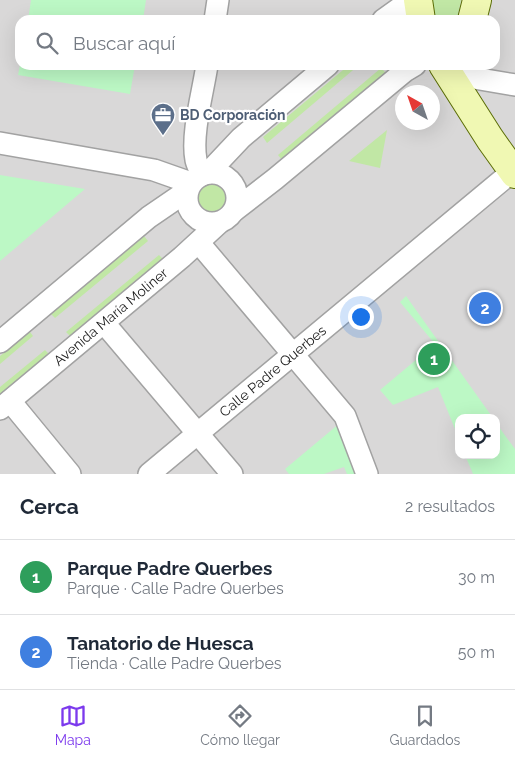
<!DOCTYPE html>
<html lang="es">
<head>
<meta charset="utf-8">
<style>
  :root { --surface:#fff; --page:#f2f2f3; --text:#1f2937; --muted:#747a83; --line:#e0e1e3; --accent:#7c3aed }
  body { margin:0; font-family:Raleway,sans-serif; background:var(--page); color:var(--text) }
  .controls { position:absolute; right:15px; bottom:15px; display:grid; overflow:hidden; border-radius:10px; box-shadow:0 5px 20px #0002 }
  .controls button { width:45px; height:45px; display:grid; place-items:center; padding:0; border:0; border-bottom:1px solid var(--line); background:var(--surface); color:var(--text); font:25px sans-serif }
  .compass { position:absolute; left:395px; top:85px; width:45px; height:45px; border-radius:50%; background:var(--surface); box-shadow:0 5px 20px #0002; rotate:320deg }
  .you { position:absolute; left:360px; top:316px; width:18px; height:18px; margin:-12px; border:4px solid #fff; border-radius:50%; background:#1a73e8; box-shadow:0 0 0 8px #1a73e833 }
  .badge { display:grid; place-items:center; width:32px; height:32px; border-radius:50%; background:var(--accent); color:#fff; font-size:16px; font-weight:700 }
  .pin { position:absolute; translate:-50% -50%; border:2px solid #fff; box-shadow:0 1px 5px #0006 }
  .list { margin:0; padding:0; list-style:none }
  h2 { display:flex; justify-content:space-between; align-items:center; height:65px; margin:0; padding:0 20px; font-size:21px }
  h2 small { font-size:16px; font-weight:400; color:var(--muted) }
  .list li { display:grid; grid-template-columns:32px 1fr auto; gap:15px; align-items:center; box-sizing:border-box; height:75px; padding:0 20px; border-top:1px solid var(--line) }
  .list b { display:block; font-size:19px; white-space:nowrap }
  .list p { margin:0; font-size:16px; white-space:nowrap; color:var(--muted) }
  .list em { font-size:16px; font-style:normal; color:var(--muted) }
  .icon { flex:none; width:28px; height:28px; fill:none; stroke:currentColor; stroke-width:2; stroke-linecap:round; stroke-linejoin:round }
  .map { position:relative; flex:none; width:515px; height:474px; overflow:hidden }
  .search { position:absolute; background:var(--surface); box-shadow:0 5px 20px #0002; left:15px; right:15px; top:15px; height:55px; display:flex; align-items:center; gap:12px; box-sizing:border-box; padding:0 18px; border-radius:15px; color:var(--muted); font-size:19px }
  .sheet { height:215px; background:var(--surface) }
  nav { display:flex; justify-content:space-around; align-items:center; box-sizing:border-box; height:70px; border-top:1px solid var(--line); background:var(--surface); font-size:14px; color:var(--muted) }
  nav a { display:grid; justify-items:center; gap:2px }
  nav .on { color:var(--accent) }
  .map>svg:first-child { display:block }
</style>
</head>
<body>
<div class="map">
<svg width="515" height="474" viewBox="0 0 515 474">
  <rect width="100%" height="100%" fill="#ede9e0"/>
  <path fill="#d9d8d8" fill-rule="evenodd" d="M0,0H515V474H0ZM20,20H495V65H20ZM402,92H432V122H402ZM459,418H496V455H459Z"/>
  <path fill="#c1e7a5" d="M430,0H461L457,20H434Z
    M349,65H359L267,143L263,137Z
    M381,68L386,73L282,160L278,155Z
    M387,130L380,168L349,161Z
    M197 198a15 15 0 1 1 30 0a15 15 0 1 1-30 0Z
    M144,236L148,241L55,318L51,314Z
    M159,255L163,259L70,336L66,332Z
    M30,332L33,336L0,364V356Z
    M45,350L49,354L0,395V387Z"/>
  <path fill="#bcf8c5" d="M31,0H146L143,20H28Z
    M20,65H135L130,94L18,75Z
    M0,175L85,189L0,261Z
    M406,296L493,418H459V439L438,387L393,405L380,390L435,344L400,302Z
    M340,423L360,474H347L344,467L324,474H289L285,469Z
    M496,423L515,449V474H473L465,455H496Z"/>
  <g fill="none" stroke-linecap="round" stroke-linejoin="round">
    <defs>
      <g id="street">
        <path d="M215,20L218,0"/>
        <path d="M383,20L411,0"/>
        <path d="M462,76L515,85"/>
        <path d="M0,143L154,170L191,183"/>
        <circle cx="212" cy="198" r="25"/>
        <path d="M208,173L241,138L328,65"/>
        <path d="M202,175C200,170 197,165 196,160C191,134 203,92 207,65"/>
        <path d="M235,210L275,179L405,71L415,65"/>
        <path d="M199,243L345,416L367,474"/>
        <path d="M104,323L232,474"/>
        <path d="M0,342L149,217L187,191"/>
        <path d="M10,401L70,474"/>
        <path id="s1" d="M0,409L182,257L219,223"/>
        <path id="s2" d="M149,474L513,171"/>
      </g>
      <path id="secondary" d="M418,0L421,20
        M472,20L477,0
        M443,65L490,139L515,174"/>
    </defs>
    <use href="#street" stroke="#a2a2a2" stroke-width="24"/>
    <use href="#secondary" stroke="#5b6e06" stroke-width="30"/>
    <use href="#street" stroke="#fff" stroke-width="21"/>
    <use href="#secondary" stroke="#f0f8b3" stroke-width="28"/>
  </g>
  <defs>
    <symbol id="office-pin" viewBox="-11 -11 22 30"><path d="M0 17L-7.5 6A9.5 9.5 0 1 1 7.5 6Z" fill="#5c6f8a" stroke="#fff"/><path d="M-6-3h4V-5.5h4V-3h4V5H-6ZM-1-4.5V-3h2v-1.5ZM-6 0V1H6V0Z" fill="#fff"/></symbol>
  </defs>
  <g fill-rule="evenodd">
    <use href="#office-pin" x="149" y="101" width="28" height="38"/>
  </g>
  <g text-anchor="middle" stroke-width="4.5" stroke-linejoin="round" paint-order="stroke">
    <g font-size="14" font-weight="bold" fill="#4e5e75" stroke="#fff" text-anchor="start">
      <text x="180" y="120">BD Corporación</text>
    </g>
    <g font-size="14" fill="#1b1b1b" stroke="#fff">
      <text dy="5" stroke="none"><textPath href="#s1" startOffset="144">Avenida María Moliner</textPath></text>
      <text dy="5" stroke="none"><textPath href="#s2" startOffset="161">Calle Padre Querbes</textPath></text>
    </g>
  </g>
</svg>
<div class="controls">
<button><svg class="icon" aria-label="locate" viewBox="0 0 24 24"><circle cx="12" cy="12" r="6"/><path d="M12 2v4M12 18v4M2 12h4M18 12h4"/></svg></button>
</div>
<svg class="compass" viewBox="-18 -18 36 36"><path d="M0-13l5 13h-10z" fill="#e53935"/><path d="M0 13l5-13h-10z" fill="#747a83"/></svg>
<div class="you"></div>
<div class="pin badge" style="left:434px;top:359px;background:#2e9e5b">1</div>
<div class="pin badge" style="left:485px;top:308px;background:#3f7fe0">2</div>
<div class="search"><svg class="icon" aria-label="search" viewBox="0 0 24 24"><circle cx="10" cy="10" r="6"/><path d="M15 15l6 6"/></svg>Buscar aquí</div>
</div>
<section class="sheet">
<h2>Cerca<small>2 resultados</small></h2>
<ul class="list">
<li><span class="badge" style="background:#2e9e5b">1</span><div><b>Parque Padre Querbes</b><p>Parque · Calle Padre Querbes</p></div><em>30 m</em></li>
<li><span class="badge" style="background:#3f7fe0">2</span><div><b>Tanatorio de Huesca</b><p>Tienda · Calle Padre Querbes</p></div><em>50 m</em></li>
</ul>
</section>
<nav>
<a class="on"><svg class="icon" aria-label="map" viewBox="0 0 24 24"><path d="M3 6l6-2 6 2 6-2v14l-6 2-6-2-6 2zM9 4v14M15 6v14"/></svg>Mapa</a>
<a><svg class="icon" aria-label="directions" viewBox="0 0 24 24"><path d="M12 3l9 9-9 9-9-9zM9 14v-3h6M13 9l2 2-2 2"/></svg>Cómo llegar</a>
<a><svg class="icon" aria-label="saved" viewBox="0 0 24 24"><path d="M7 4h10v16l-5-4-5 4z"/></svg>Guardados</a>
</nav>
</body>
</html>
